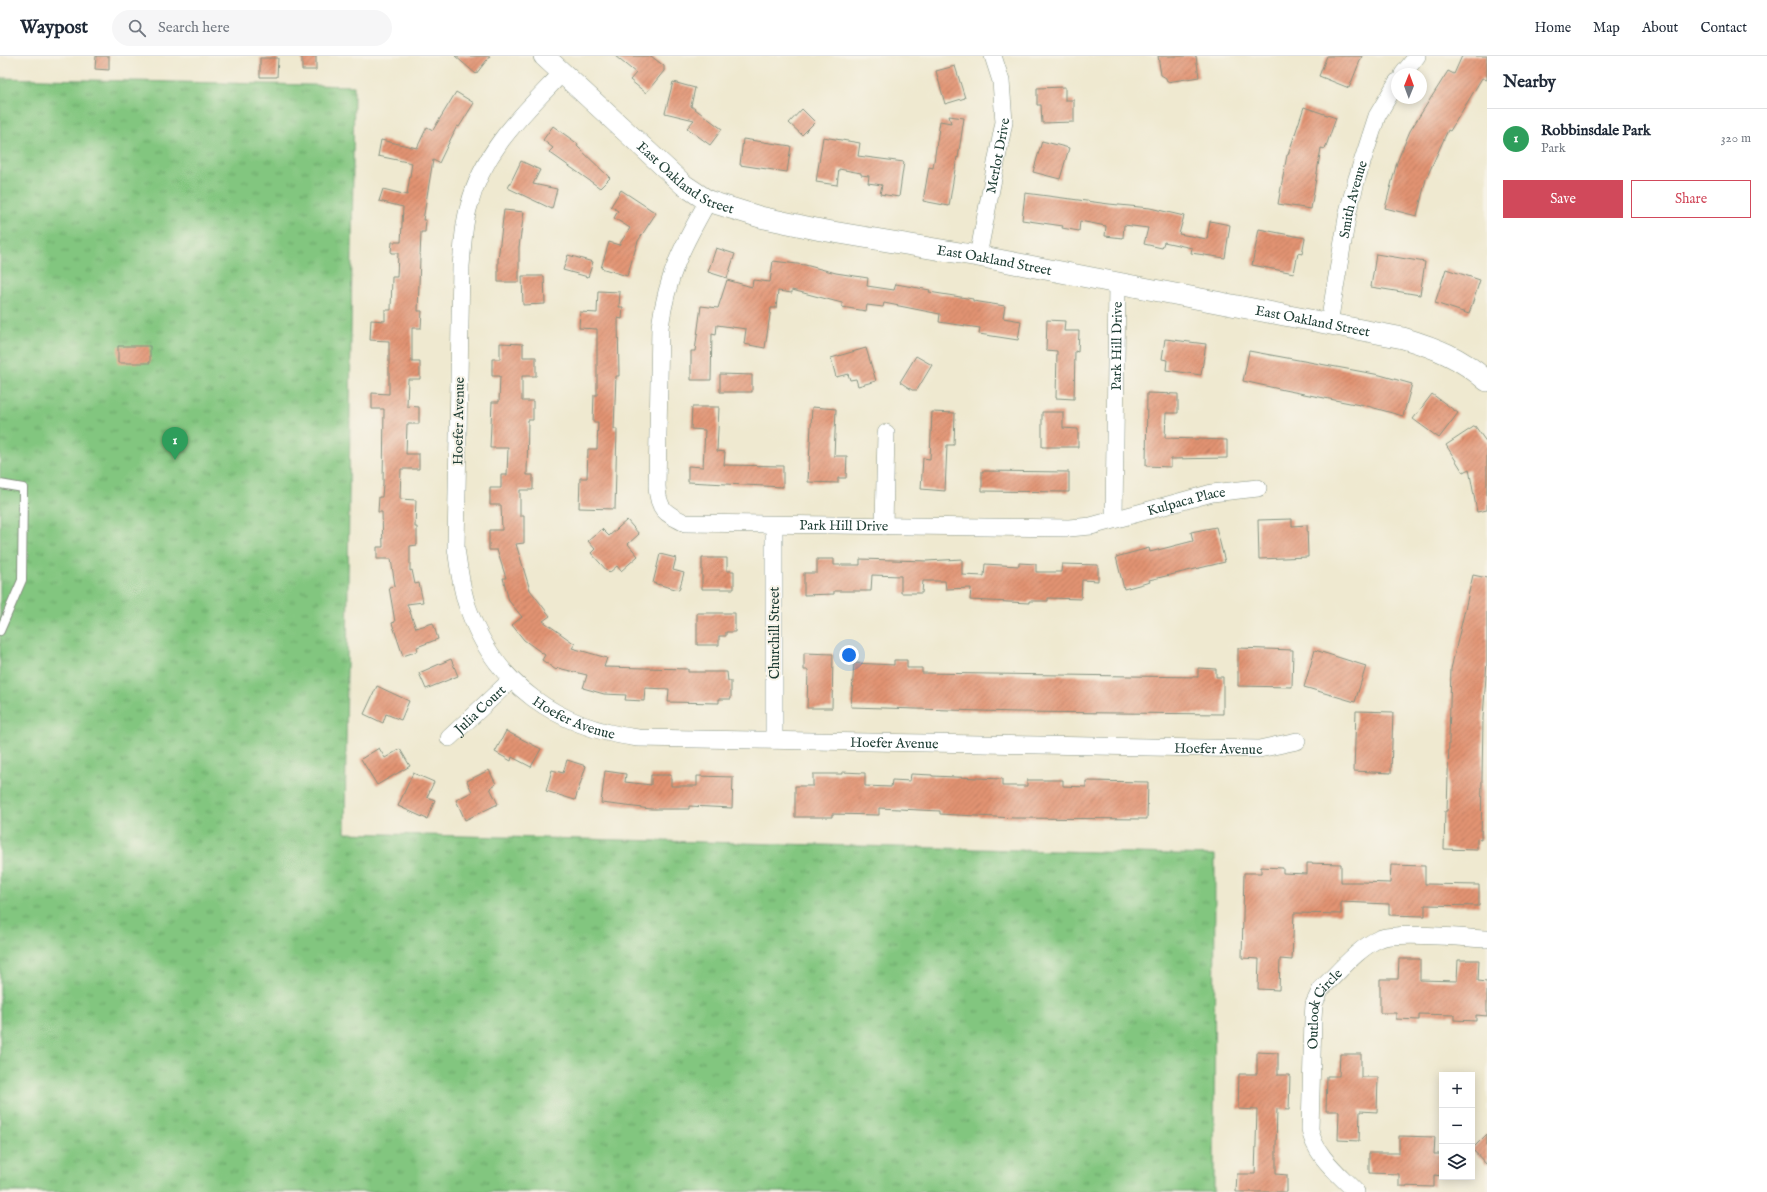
<!DOCTYPE html>
<html lang="en">
<head>
<meta charset="utf-8">
<style>
  :root { --surface:#fff; --page:#f6f6f7; --text:#1f2937; --muted:#747a83; --line:#e0e1e3; --accent:#d1495b }
  body { margin:0; font-family:"IM FELL English",serif; background:var(--page); color:var(--text) }
  .controls { position:absolute; right:12px; bottom:12px; display:grid; overflow:hidden; border-radius:0px; box-shadow:0 2px 10px #0003 }
  .controls button { width:36px; height:36px; display:grid; place-items:center; padding:0; border:0; border-bottom:1px solid var(--line); background:var(--surface); color:var(--text); font:20px sans-serif }
  .compass { position:absolute; left:1391px; top:12px; width:36px; height:36px; border-radius:50%; background:var(--surface); box-shadow:0 2px 10px #0003; rotate:1deg }
  .you { position:absolute; left:849px; top:599px; width:14px; height:14px; margin:-10px; border:3px solid #fff; border-radius:50%; background:#1a73e8; box-shadow:0 0 0 6px #1a73e833 }
  .badge { display:grid; place-items:center; width:26px; height:26px; border-radius:50%; background:var(--accent); color:#fff; font-size:13px; font-weight:700 }
  .pin { position:absolute; translate:-50% -33px; filter:drop-shadow(0 1px 2px #0008) }
  .pin::after { content:''; position:absolute; top:21px; width:14px; height:12px; background:inherit; clip-path:polygon(0 0,100% 0,50% 100%) }
  .list { margin:0; padding:0; list-style:none }
  h2 { display:flex; justify-content:space-between; align-items:center; height:52px; margin:0; padding:0 16px; font-size:17px }
  h2 small { font-size:13px; font-weight:400; color:var(--muted) }
  .list li { display:grid; grid-template-columns:26px 1fr auto; gap:12px; align-items:center; box-sizing:border-box; height:60px; padding:0 16px; border-top:1px solid var(--line) }
  .list b { display:block; font-size:15px; white-space:nowrap }
  .list p { margin:0; font-size:13px; white-space:nowrap; color:var(--muted) }
  .list em { font-size:13px; font-style:normal; color:var(--muted) }
  .actions { display:flex; gap:8px; padding:12px 16px }
  .actions a { flex:1; padding:9px 0; border:1px solid var(--accent); border-radius:0px; text-align:center; font-size:14px; color:var(--accent) }
  .actions .main { background:var(--accent); color:#fff }
  .icon { flex:none; width:22px; height:22px; fill:none; stroke:currentColor; stroke-width:2; stroke-linecap:round; stroke-linejoin:round }
  .map { position:relative; flex:none; width:1487px; height:1136px; overflow:hidden }
  header { display:flex; align-items:center; gap:24px; box-sizing:border-box; height:56px; padding:0 20px; background:var(--surface); border-bottom:1px solid var(--line) }
  header strong { font-size:19px }
  nav { display:flex; gap:22px; margin-inline-start:auto; font-size:14px }
  .search { width:280px; height:36px; background:var(--page); display:flex; align-items:center; gap:10px; box-sizing:border-box; padding:0 14px; border-radius:22px; color:var(--muted); font-size:15px }
  main { display:flex }
  aside { flex:1; background:var(--surface) }
  .map>svg:first-child { display:block }
</style>
</head>
<body>
<header>
<strong>Waypost</strong>
<div class="search"><svg class="icon" aria-label="search" viewBox="0 0 24 24"><circle cx="10" cy="10" r="6"/><path d="M15 15l6 6"/></svg>Search here</div>
<nav><a>Home</a><a>Map</a><a>About</a><a>Contact</a></nav>
</header>
<main>
<div class="map">
<svg width="1487" height="1136" viewBox="0 0 1487 1136">
  <defs>
    <pattern id="park-tufts" width="24" height="20" patternUnits="userSpaceOnUse"><rect width="24" height="20" fill="#82c67f"/><path d="M3 7l-1-3M5 7V3M7 7l1-3M15 17l-1-3M17 17v-4M19 17l1-3" fill="none" stroke="#6aa269"/></pattern>
    <pattern id="building-hatch" width="6" height="6" patternUnits="userSpaceOnUse"><rect width="6" height="6" fill="#e29372"/><path d="M-1 1l2-2M0 6l6-6M5 7l2-2" fill="none" stroke="#b7795e"/></pattern>
  </defs>
  <rect width="100%" height="100%" fill="#f7f3e8"/>
  <filter id="ink" filterUnits="userSpaceOnUse"><feTurbulence type="fractalNoise" baseFrequency=".025" numOctaves="2"/><feDisplacementMap in="SourceGraphic" scale="8" xChannelSelector="R" yChannelSelector="G"/><feConvolveMatrix kernelMatrix="1 2 1 2 8 2 1 2 1" color-interpolation-filters="sRGB"/></filter>
  <filter id="wash" filterUnits="userSpaceOnUse"><feTurbulence type="fractalNoise" baseFrequency=".012" numOctaves="4" result="noise"/><feDisplacementMap in="SourceGraphic" scale="16" xChannelSelector="R" yChannelSelector="G"/><feGaussianBlur stdDeviation="0.9" result="paint"/><feColorMatrix in="noise" values="0 0 0 0 0 0 0 0 0 0 0 0 0 0 0 0 0 1.4 0 .05"/><feComposite in="paint" operator="in"/></filter>
  <g filter="url(#wash)">
    <rect width="100%" height="100%" fill="#efe9d0"/>
    <path fill="url(#park-tufts)" stroke="#50825a" d="M0,22L354,30L345,777L1215,799L1214,1136H0Z"/>
    <g id="blocks">
      <path fill="url(#building-hatch)" d="M96,0H109V14L95,13Z
        M302,0H316V14H302Z
        M455,0H490L476,18Z
        M615,0H651L664,10V15L646,37L630,24L636,17Z
        M1158,0H1196L1199,21L1167,26L1166,22L1161,19Z
        M1327,0H1362L1349,32L1319,20Z
        M1462,0H1487V24L1482,22L1450,75L1448,74L1426,123L1417,160L1385,152L1397,106L1410,75L1448,15L1454,18Z
        M260,2H278L277,21H260Z
        M955,10L965,42L945,48L936,15Z
        M673,26L695,32L691,50L722,73L710,89L687,72L694,64L665,57Z
        M1065,31V44H1074V66L1042,67L1041,49H1037V32Z
        M456,36L474,47L459,71L457,70L439,107L433,104L423,164H426L425,176H421L418,255H422L421,272H412V306H420V323H408L407,350L419,351V368H407L406,398H419V413H401L400,443L416,444L415,471H417V489L410,490V515L412,514L415,528L419,527L423,546L407,548L416,572L433,567L438,583L417,591L418,595L403,600L392,567L395,566L389,531L395,530L391,503H377V491H383L382,456H378L379,441H382L383,428L384,353H372V337L389,338V285L370,284L371,264L385,265V254H391L392,221H397L398,197H391L392,186H401L403,151L379,145L383,133L407,139L412,107L378,100L381,84L417,92L427,71L433,74Z
        M1304,51L1336,62L1325,93L1321,92L1311,153L1278,148L1287,99H1288Z
        M802,53L815,66L802,79L789,67Z
        M949,60L964,62L958,102L957,101L949,150L923,145L929,111L933,112L940,65L951,67Z
        M553,70L578,88L577,90L610,122L600,132L549,96L553,92L543,84Z
        M823,81L860,87L858,100L904,106L899,141L880,138L882,129L868,127L869,120L861,119V117L839,113L837,129L816,126Z
        M743,83L791,90L787,116L740,109Z
        M1042,85L1069,92L1060,123L1033,116Z
        M521,105L540,114L533,128L557,133L552,153L508,132Z
        M621,134L656,157L638,185L627,220L601,212L609,186L619,189L630,172L614,162L618,155L611,150Z
        M1025,137L1109,148L1150,152L1184,160L1179,178L1207,183L1210,165L1230,169L1225,202L1191,197L1192,192L1164,186L1162,192L1144,188L1148,172L1124,169L1123,182L1105,180L1106,170L1080,165L1079,175L1062,172L1063,170L1022,164Z
        M504,154L524,156L519,191V226H498V204Z
        M1259,173L1305,182L1302,198L1298,197L1294,217L1252,209Z
        M716,192L735,198L727,222L708,216Z
        M1376,198L1425,206L1420,239L1371,231Z
        M568,199L593,206L588,221L563,214Z
        M773,205L805,209L836,217L868,222L867,230L894,234L896,228L930,234L929,236L973,243V245L1005,250L1003,262L1021,265L1018,284L979,278L980,272L939,266L940,258L884,247L883,251L867,249L866,255L842,251V247L792,234V237L778,235L776,252H771L765,292L744,288L746,273L717,269L716,279L712,278L711,324H691V295H695L701,250L718,252L727,224L752,231L753,224L770,226Z
        M1446,213L1480,224L1469,258L1435,247Z
        M522,220H544L545,248L523,249Z
        M598,235L620,236L619,251H623L622,263L618,262L619,320H616L614,373H617L615,453L579,452L580,422H587L588,393H597L598,366H593L594,339H597V273L579,272L580,256L597,257Z
        M1047,264L1065,265L1064,275H1079L1078,296L1075,295L1074,343L1056,342L1057,295L1046,294Z
        M1165,283L1206,288L1201,319L1166,314L1167,304L1162,303Z
        M500,287L523,288V301H536V320H522V345H533V364H528L527,419H533V434H520V460H524V487L516,488L530,534L550,560L543,565L575,588L572,592L607,602L604,611L688,613V616H727L728,625H731V643H719V647L668,646L669,633L645,632L644,645L625,644L626,639L604,638L583,632L587,619L558,612L556,614L542,604L545,599L524,584L512,569L522,561L509,545L503,522H506L497,494H489V474H502L501,449H490V432H501V419H507L508,392H490L492,346H499L500,320H492V303H500Z
        M118,290H150V307H118Z
        M866,292L876,325L858,330L856,323L850,324L848,318L836,321L831,302Z
        M1249,295L1380,319L1412,328L1403,360L1360,348V349L1284,334L1243,325Z
        M916,300L932,309L917,334H912L900,326Z
        M720,318L752,319V336H720Z
        M1147,337L1178,338V357H1166L1165,382L1227,384V402L1171,403V411L1146,410Z
        M1432,338L1458,357L1439,382L1413,363Z
        M692,351H719L717,395L725,396L724,409L783,410V431L688,426V410L703,411L705,374L691,373Z
        M812,351L836,353L834,400H847L846,422H838V427L808,426Z
        M932,356L955,357L954,389H947L945,435L921,433L923,402L930,403Z
        M1042,356H1063V372L1078,373V391H1042Z
        M1475,370L1487,387V454L1477,456L1469,413L1463,416L1446,389Z
        M982,415L1069,416V436L982,435Z
        M1292,463V470L1307,469L1308,501L1259,503L1258,464Z
        M627,464L639,478L628,488L638,500L621,515L617,510L609,517L591,497L595,493L588,485L602,473L609,480Z
        M1216,471L1225,506L1149,524L1150,526L1124,533L1116,501L1149,492L1150,496L1193,485L1191,476Z
        M660,498L676,502L673,514L684,517L679,534L653,527Z
        M702,502H727V515H734V533H702Z
        M817,503H834V509H860V503L927,505L962,503V519L984,520L985,508L1019,510V507L1036,508V516H1061L1062,508L1098,509V525L1082,524L1081,543L1048,542V545H1029V547L970,544L971,532L946,533L945,525H923L922,537H901V520L872,519L871,535H834V538L804,539V517H817Z
        M1473,519L1487,522V606L1483,662L1481,784L1477,783V794L1444,793L1445,755H1447L1451,613Z
        M697,557H735V576H726V580H719V589H697Z
        M1238,592L1293,594L1292,631L1238,630Z
        M1315,594L1366,610L1355,646L1304,631Z
        M804,597L833,598L832,652H807L808,614H804Z
        M451,603L458,620L426,633L419,617Z
        M894,604H907V612H922V617L1198,621V612L1216,613V621H1223V658L1016,656L851,651L854,607L894,609Z
        M377,630L409,645L401,664L386,658L383,667L364,658Z
        M1356,655L1393,656L1391,717L1354,715Z
        M506,675L541,693L531,711L512,701L511,705L495,696Z
        M379,692L385,702L400,693L410,710L377,729L361,703Z
        M567,704L586,710L575,744L546,735L552,714L563,717Z
        M489,714L496,728L490,732L498,748L465,764L456,744L472,736L467,725Z
        M605,715L626,718L625,726L651,729V719H671V730H697V720L733,721L732,752L689,750V753H651L601,747Z
        M842,716L865,717V730L891,731L892,724L910,725L911,718L932,719V720L1002,723V730H1027V724H1063V730L1086,731V725L1148,726L1147,763L1014,762L940,758V755L879,752V759L832,758V761H795V730H813V718H842Z
        M413,717L434,726L427,741L435,744L427,763L398,750Z
        M1307,807L1341,808V826H1362L1390,827L1391,809L1425,810V828L1479,829V850L1425,849V860L1389,859V848L1341,846V858L1294,857L1292,904L1280,903L1279,934L1258,933L1259,903L1242,902L1244,817H1261V811L1283,812V817L1307,818Z
        M1399,903H1420V924L1457,925L1458,904H1479L1478,925L1487,926V960L1476,959V965L1454,964V959L1419,958V964L1396,963V957H1380V923H1398Z
        M1257,996L1278,997V1019H1290L1289,1054L1277,1053L1276,1090V1118L1287,1119V1136H1236L1237,1118H1255L1257,1054L1238,1053L1239,1018H1257Z
        M1340,998H1361V1021H1378L1377,1056L1360,1055L1359,1085L1338,1084L1339,1055H1326L1327,1020H1339Z
        M1487,1078V1109L1472,1093Z
        M1399,1080L1435,1081L1434,1098H1442V1120L1434,1119V1131L1399,1130V1118L1369,1117V1097H1399Z"/>
    </g>
  </g>
  <g filter="url(#ink)">
    <use href="#blocks" fill-opacity="0" stroke="#879382" stroke-width="1"/>
    <g fill="none" stroke-linecap="round" stroke-linejoin="round">
      <defs>
        <path id="service" d="M0,428L23,432L22,524L0,575"/>
        <g id="minor">
          <path id="s1" d="M562,17C524,57 483,94 469,150C463,169 463,190 461,210L456,492C459,512 461,533 468,552C495,629 558,672 638,682L1259,693L1297,685"/>
          <path d="M1403,18L1417,0"/>
          <path id="s2" d="M708,145C683,189 667,219 660,271L657,430C658,454 665,457 685,467L1069,472L1091,470L1212,437L1258,432"/>
          <path id="s3" d="M978,200L1004,66L1001,25L993,0"/>
          <path id="s4" d="M1329,267L1348,156L1357,122L1377,60L1397,26"/>
          <path id="s5" d="M1114,462L1117,228"/>
          <path d="M774,469V684"/>
          <path d="M884,470L886,377"/>
          <path id="s6" d="M449,682L511,624"/>
          <path id="s7" d="M1356,1136C1339,1118 1314,1099 1310,1073L1313,963L1314,948L1321,933C1337,918 1359,891 1379,883C1396,875 1465,882 1487,883"/>
        </g>
        <g id="tertiary">
          <path id="s8" d="M544,0L684,129L708,145L760,161L821,174L978,200L1403,282C1436,292 1460,301 1487,325"/>
        </g>
      </defs>
      <use href="#service" stroke="#879382" stroke-width="10"/>
      <use href="#minor" stroke="#879382" stroke-width="18"/>
      <use href="#tertiary" stroke="#879382" stroke-width="22"/>
      <use href="#service" stroke="#fff" stroke-width="8"/>
      <use href="#minor" stroke="#fff" stroke-width="17"/>
      <use href="#tertiary" stroke="#fff" stroke-width="21"/>
    </g>
  </g>
  <g text-anchor="middle" stroke-width="4" stroke-linejoin="round" paint-order="stroke">
    <g font-size="14" fill="#1f3d34" stroke="#f7f3e8">
      <text dy="5" stroke="none"><textPath href="#s3" startOffset="102">Merlot Drive</textPath></text>
      <text dy="5" stroke="none"><textPath href="#s8" startOffset="188">East Oakland Street</textPath></text>
      <text dy="5" stroke="none"><textPath href="#s4" startOffset="126">Smith Avenue</textPath></text>
      <text dy="5" stroke="none"><textPath href="#s8" startOffset="512">East Oakland Street</textPath></text>
      <text dy="5" stroke="none"><textPath href="#s8" startOffset="836">East Oakland Street</textPath></text>
      <text dy="5" stroke="none"><textPath href="#s5" startOffset="172">Park Hill Drive</textPath></text>
      <text transform="translate(458 365) rotate(-89)" y="5">Hoefer Avenue</text>
      <text dy="5" stroke="none"><textPath href="#s2" startOffset="850">Kulpaca Place</textPath></text>
      <text dy="5" stroke="none"><textPath href="#s2" startOffset="504">Park Hill Drive</textPath></text>
      <text transform="translate(774 577) rotate(-90)" y="5">Churchill Street</text>
      <text dy="5" stroke="none"><textPath href="#s6" startOffset="42">Julia Court</textPath></text>
      <text dy="5" stroke="none"><textPath href="#s1" startOffset="727">Hoefer Avenue</textPath></text>
      <text dy="5" stroke="none"><textPath href="#s1" startOffset="1051">Hoefer Avenue</textPath></text>
      <text dy="5" stroke="none"><textPath href="#s1" startOffset="1375">Hoefer Avenue</textPath></text>
      <text dy="5" stroke="none"><textPath href="#s7" startOffset="203">Outlook Circle</textPath></text>
    </g>
  </g>
</svg>
<div class="controls">
<button>+</button>
<button>−</button>
<button><svg class="icon" aria-label="layers" viewBox="0 0 24 24"><path d="M12 4l9 5-9 5-9-5zM3 14l9 5 9-5"/></svg></button>
</div>
<svg class="compass" viewBox="-18 -18 36 36"><path d="M0-13l5 13h-10z" fill="#e53935"/><path d="M0 13l5-13h-10z" fill="#747a83"/></svg>
<div class="you"></div>
<div class="pin badge" style="left:175px;top:404px;background:#2e9e5b">1</div>
</div>
<aside>
<h2>Nearby<small></small></h2>
<ul class="list">
<li><span class="badge" style="background:#2e9e5b">1</span><div><b>Robbinsdale Park</b><p>Park</p></div><em>320 m</em></li>
</ul>
<div class="actions"><a class="main">Save</a><a>Share</a></div>
</aside>
</main>
</body>
</html>
